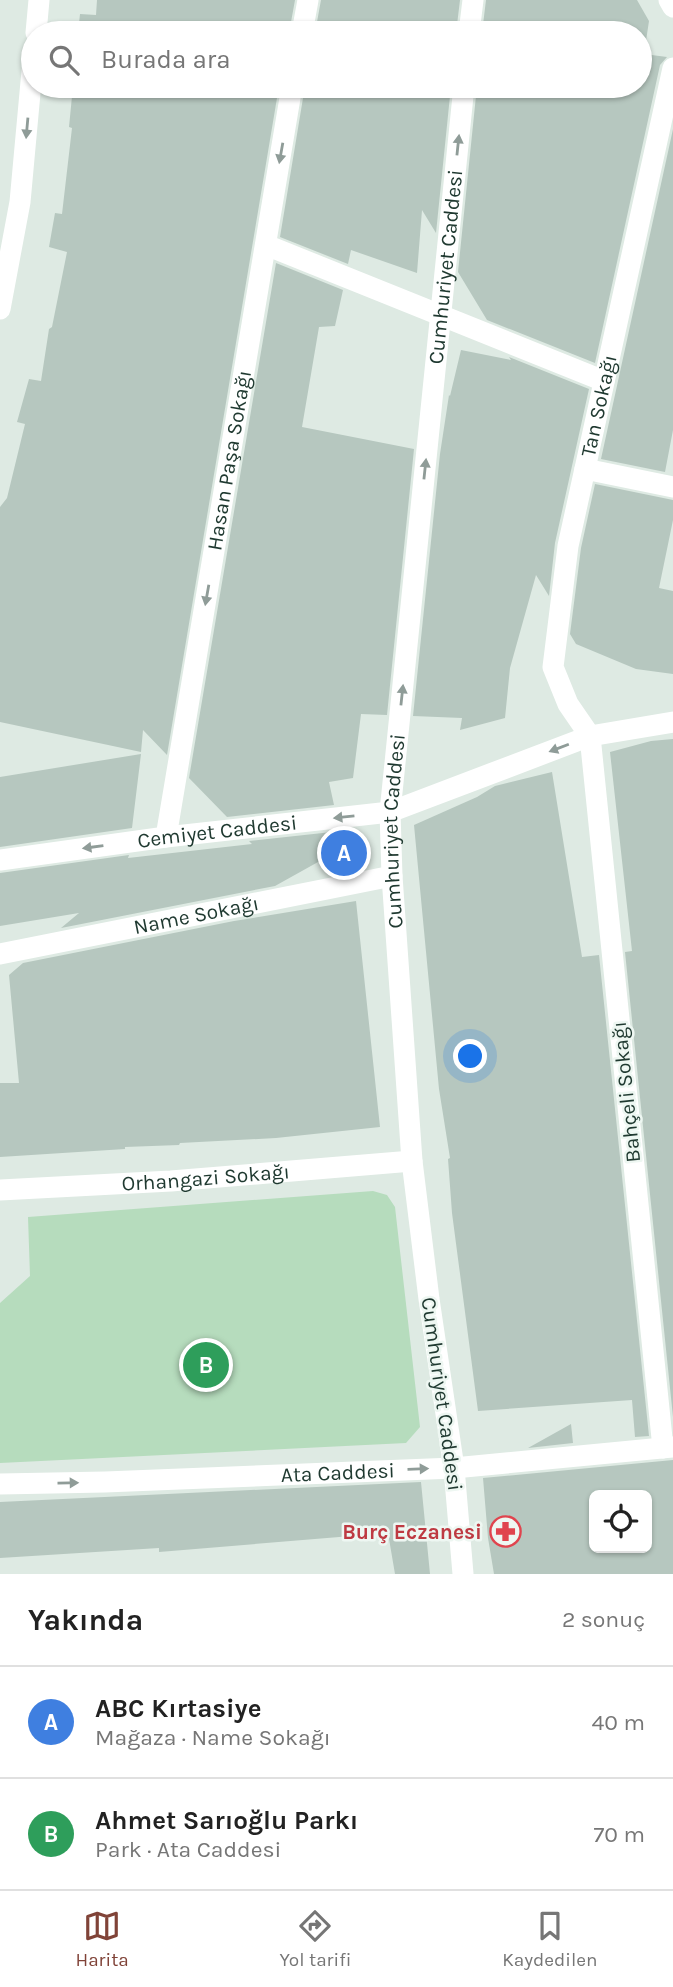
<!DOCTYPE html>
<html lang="tr">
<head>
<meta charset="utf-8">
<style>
  :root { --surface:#fff; --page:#f6f6f6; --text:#222; --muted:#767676; --line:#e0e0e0; --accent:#804338 }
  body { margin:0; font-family:Karla,sans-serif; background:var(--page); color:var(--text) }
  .controls { position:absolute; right:21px; bottom:21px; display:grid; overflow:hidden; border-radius:10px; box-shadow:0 2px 5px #0004 }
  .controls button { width:63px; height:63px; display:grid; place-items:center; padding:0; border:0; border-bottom:2px solid var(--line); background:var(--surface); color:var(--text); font:35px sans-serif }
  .you { position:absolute; left:471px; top:1057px; width:24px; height:24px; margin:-18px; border:5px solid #fff; border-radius:50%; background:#1a73e8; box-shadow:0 0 0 10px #1a73e833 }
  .badge { display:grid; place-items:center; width:46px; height:46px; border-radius:50%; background:var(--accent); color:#fff; font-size:23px; font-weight:700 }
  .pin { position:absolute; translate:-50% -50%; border:4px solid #fff; box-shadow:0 2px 7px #0006 }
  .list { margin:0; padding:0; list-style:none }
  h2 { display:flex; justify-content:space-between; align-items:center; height:91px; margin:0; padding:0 28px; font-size:30px }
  h2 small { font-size:23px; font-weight:400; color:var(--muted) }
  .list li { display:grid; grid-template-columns:46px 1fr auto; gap:21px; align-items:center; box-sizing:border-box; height:112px; padding:0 28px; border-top:2px solid var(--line) }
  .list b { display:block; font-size:26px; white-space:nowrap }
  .list p { margin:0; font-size:23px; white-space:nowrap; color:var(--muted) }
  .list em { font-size:23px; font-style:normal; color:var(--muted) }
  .icon { flex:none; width:38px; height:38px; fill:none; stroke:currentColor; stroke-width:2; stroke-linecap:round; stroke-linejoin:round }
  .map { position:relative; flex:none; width:673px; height:1574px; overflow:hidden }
  .search { position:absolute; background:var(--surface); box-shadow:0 2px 5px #0004; left:21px; right:21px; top:21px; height:77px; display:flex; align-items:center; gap:18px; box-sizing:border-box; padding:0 24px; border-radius:38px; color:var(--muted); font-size:26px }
  .sheet { height:315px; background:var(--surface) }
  nav { display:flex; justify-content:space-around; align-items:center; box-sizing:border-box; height:98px; border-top:2px solid var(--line); background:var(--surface); font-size:19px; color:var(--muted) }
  nav a { display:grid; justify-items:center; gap:4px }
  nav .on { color:var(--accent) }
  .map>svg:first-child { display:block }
</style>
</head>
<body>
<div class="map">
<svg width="673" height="1574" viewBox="0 0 673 1574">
  <rect width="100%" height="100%" fill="#deeae3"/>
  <path fill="#b6dcbd" d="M373,1191L387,1195L395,1207L420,1427L406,1443L0,1463V1303L30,1276L28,1217Z"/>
  <path fill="#b6c7bf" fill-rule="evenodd" d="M97,0H295L289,33H78L80,14L96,15Z
    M321,0H460L456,33H315Z
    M486,0H637L649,21L644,54L667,57L660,65L595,363L487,320L458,272L477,86H640V33H482Z
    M73,86H279L167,755L143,730L141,752L0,722V507L7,498L25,424L17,422L29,379L41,381L49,329L52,327L67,252L49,247L55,213L62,214L72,128L69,127Z
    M305,86H451L436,233L422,210L417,273L351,250L348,264L280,237Z
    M673,129V430L665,472L601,459Z
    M276,263L343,290L335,326L319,327L302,427L414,449L387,715L361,714L353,778L329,782L334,805L227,817L189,778Z
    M461,350L511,360L509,357L589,389L555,543L549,596L536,575L510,668L505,718L460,730L462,718L413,716L440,454L449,395L450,396Z
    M595,484L673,500V520L659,588L673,591V674L636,669L576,644L570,634L581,548Z
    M673,739V1417L625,952L632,951L610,752L651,741Z
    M141,754L132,828L0,847V777Z
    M552,772L582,957L599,955L649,1436L635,1437L632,1400L478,1411L452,1213L448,1159L450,1158L439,1089L414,825L477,797L495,786Z
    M341,831L345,847L275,886L61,928L79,913L0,926V873L129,855L128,858L252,844L249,841Z
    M356,901L380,1127L276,1138L180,1143L179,1145L125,1147V1149L0,1157V1083H19L9,975L23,963L234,921Z
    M571,1424L573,1443L528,1448Z
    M673,1460V1574H494L488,1538L483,1478ZM594,1495H647V1548H594Z
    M421,1482L430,1574H395L388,1533L159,1552V1548L0,1558V1502Z"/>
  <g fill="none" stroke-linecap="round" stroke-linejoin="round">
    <g stroke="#fff" stroke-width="21">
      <path d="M669,0L673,7"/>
      <path d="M36,33L39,0"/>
      <path d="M302,33L308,0"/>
      <path d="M469,33L473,0"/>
      <path d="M266,245L604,381"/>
      <path d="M0,309L20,202L33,60"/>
      <path d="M585,469L673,487"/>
      <path id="s1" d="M166,837L292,86"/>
      <path id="s2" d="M0,860L166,837L390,812L590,736L673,722"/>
      <path id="s3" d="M0,954L392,876"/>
      <path id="s4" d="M0,1190L171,1181L412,1161"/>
      <path id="s5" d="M663,1448L590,736L568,704L553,667L568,546L673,68"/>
      <path id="s6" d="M0,1484L105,1482L454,1468L673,1447"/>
      <path id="s7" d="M463,1574L454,1468L429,1299L412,1161L392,876L390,812L464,86"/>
    </g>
  </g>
  <defs><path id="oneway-solid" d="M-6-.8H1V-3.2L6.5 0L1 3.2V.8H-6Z" transform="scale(1.75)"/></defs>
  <g fill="#8f9c98">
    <use href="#oneway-solid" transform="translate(27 128) rotate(95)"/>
    <use href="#oneway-solid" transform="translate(458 145) rotate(-84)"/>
    <use href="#oneway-solid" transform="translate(281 153) rotate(100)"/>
    <use href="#oneway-solid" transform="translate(425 469) rotate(-84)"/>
    <use href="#oneway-solid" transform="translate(207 595) rotate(100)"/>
    <use href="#oneway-solid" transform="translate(402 695) rotate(-84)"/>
    <use href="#oneway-solid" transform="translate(559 748) rotate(159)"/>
    <use href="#oneway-solid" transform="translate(344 817) rotate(174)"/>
    <use href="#oneway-solid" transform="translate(93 847) rotate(172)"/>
    <use href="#oneway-solid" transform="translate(418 1469) rotate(-2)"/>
    <use href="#oneway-solid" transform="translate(68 1483) rotate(-1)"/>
  </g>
  <defs>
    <symbol id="pharmacy-ring" viewBox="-11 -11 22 22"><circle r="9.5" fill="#eef7f2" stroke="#e0444e" stroke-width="1.5"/><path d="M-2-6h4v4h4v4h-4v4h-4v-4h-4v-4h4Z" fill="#e0444e"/></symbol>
  </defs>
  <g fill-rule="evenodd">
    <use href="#pharmacy-ring" x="488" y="1514" width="35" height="35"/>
  </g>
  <g text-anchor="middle" stroke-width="5" stroke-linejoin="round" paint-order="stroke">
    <g font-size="21" fill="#1f3930" stroke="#eef7f2">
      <text dy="7" stroke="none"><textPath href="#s7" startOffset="1314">Cumhuriyet Caddesi</textPath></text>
      <text dy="7" stroke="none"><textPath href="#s5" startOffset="1060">Tan Sokağı</textPath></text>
      <text dy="7" stroke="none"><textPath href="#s1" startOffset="382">Hasan Paşa Sokağı</textPath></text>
      <text dy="7" stroke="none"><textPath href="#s7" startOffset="747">Cumhuriyet Caddesi</textPath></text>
      <text dy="7" stroke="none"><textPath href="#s2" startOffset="219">Cemiyet Caddesi</textPath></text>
      <text dy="7" stroke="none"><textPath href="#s3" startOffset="200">Name Sokağı</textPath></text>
      <text transform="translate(626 1092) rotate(-96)" y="7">Bahçeli Sokağı</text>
      <text dy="7" stroke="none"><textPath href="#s4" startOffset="206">Orhangazi Sokağı</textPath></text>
      <text transform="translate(442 1394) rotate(82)" y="7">Cumhuriyet Caddesi</text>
      <text dy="7" stroke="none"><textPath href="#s6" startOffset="338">Ata Caddesi</textPath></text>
    </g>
    <g font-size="21" font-weight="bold" fill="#be3a42" stroke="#eef7f2" text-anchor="end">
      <text x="482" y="1539">Burç Eczanesi</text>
    </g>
  </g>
</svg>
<div class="controls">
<button><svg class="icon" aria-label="locate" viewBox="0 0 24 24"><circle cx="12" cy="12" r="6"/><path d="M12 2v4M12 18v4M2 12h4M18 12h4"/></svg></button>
</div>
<div class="you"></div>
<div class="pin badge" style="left:344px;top:853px;background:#3f7fe0">A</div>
<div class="pin badge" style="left:206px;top:1365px;background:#2e9e5b">B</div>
<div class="search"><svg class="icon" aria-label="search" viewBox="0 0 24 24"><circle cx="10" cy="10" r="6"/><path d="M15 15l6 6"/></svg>Burada ara</div>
</div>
<section class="sheet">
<h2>Yakında<small>2 sonuç</small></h2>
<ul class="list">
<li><span class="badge" style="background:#3f7fe0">A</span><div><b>ABC Kırtasiye</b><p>Mağaza · Name Sokağı</p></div><em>40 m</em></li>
<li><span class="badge" style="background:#2e9e5b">B</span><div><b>Ahmet Sarıoğlu Parkı</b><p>Park · Ata Caddesi</p></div><em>70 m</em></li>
</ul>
</section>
<nav>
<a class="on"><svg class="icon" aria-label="map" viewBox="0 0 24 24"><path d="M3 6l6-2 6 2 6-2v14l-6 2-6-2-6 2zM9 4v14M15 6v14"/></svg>Harita</a>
<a><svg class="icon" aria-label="directions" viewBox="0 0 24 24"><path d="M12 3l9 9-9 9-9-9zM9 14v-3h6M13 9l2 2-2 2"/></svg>Yol tarifi</a>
<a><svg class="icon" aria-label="saved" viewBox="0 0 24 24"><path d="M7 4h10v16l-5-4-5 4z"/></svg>Kaydedilen</a>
</nav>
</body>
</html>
